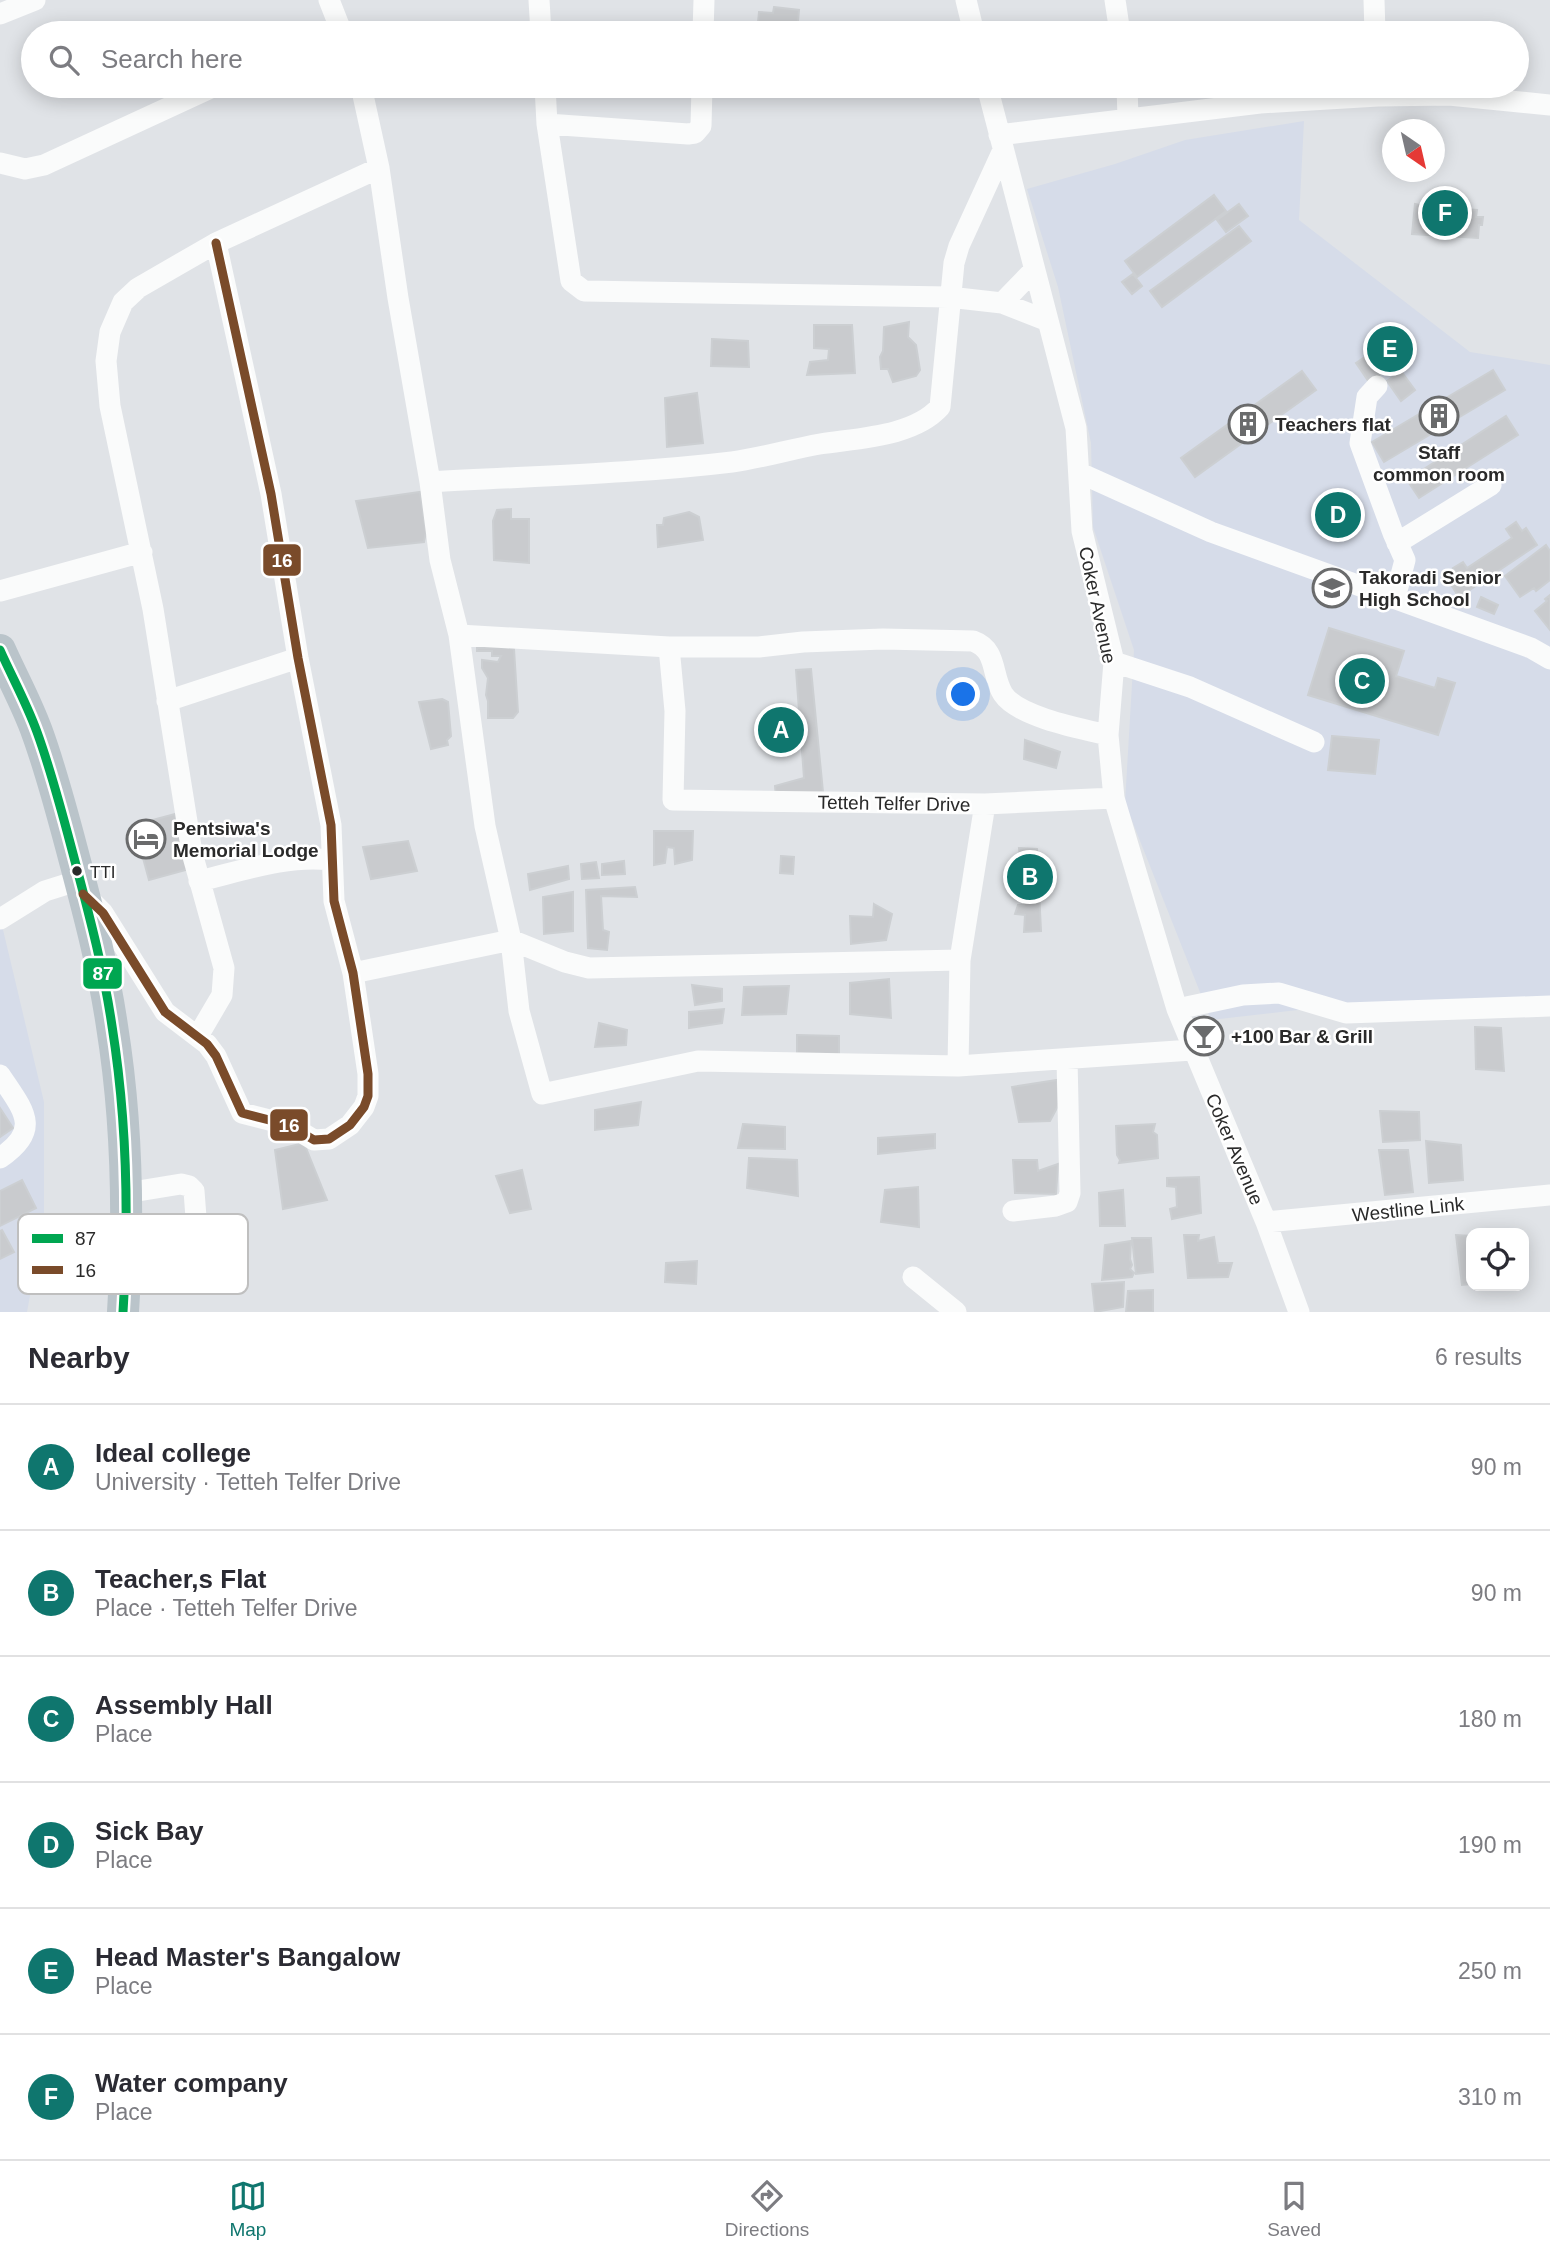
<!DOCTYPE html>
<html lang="en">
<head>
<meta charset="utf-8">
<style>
  :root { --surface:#fff; --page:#f2f2f3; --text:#2b2b33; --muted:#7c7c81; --line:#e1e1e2; --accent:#0f766e }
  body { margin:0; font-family:Arial,sans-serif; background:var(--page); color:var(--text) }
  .controls { position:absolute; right:21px; bottom:21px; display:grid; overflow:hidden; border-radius:14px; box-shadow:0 4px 18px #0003 }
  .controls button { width:63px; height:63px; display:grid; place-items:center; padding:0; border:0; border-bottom:2px solid var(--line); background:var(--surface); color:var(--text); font:35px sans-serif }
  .compass { position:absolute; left:1382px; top:119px; width:63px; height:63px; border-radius:50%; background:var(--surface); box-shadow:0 4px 18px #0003; rotate:146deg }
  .you { position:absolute; left:964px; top:695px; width:24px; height:24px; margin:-18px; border:5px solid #fff; border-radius:50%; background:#1a73e8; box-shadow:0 0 0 10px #1a73e833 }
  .badge { display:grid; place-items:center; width:46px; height:46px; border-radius:50%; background:var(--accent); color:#fff; font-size:23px; font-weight:700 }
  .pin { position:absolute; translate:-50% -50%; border:4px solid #fff; box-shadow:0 2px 7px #0006 }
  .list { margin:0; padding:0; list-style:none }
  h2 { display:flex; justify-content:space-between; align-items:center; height:91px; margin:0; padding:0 28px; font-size:30px }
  h2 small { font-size:23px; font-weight:400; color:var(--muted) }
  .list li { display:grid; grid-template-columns:46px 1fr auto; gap:21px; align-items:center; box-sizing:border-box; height:126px; padding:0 28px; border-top:2px solid var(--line) }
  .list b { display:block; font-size:26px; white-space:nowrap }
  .list p { margin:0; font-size:23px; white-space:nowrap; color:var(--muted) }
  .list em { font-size:23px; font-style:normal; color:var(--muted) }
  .icon { flex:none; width:38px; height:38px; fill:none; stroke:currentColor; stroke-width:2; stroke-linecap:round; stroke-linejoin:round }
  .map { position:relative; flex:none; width:1550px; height:1312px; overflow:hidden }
  .search { position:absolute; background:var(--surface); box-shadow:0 4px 18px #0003; left:21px; right:21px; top:21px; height:77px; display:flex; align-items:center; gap:18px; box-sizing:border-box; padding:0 24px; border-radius:38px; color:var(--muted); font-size:26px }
  .sheet { height:847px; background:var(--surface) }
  nav { display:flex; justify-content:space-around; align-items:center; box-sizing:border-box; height:98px; border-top:2px solid var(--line); background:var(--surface); font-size:19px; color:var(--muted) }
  nav a { display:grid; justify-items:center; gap:4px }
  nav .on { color:var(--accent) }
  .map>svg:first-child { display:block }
</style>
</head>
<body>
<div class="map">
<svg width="1550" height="1312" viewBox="0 0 1550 1312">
  <rect width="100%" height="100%" fill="#e0e3e7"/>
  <path fill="#d6dce9" d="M1304,121L1299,220L1470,352L1550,365V999L1306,1009L1211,1020L1125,803L1134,650L1093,527L1091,443L1058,287L1027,189L1115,164L1185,140Z
    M0,917L44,1102V1220L27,1312H0Z"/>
  <path fill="#c9cbce" stroke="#cccfd2" stroke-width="2" d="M774,7L799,10L797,33H757L759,12L773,13Z
    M1448,194L1462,195L1461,209L1477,210L1476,217H1483L1482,225H1479L1478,238L1412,234L1415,204L1440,209V202H1447Z
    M1214,195L1226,211L1137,277L1125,261Z
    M1239,204L1248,216L1226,232L1217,220Z
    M1239,226L1251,241L1162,307L1150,291Z
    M1133,274L1142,286L1132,294L1122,282Z
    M909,322L908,337L916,345L920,370L916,376L893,382L888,369H881L880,357L883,351L884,327Z
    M814,325H852L855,373L807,375L810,362L828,360L829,349L814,348Z
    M1394,337L1411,360L1397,370L1391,361L1379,369L1382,373L1369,382L1356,363Z
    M712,339L748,341L749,367L711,366Z
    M1493,370L1505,390L1384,462L1372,442Z
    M1302,371L1316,390L1195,477L1181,458Z
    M1401,371L1415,390L1401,401L1387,381Z
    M697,393L703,443L667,447L665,398Z
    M1506,416L1518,435L1419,498L1407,480Z
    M420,492L426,532L424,542L368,548L356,501Z
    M1328,495L1338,502L1337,504L1345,510L1347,508L1359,519L1349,533L1317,511Z
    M511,509V519H529V563L494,560L493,521L497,510Z
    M689,512L699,517L703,540L658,547L657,525H663L664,518Z
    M1516,522L1522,531L1526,528L1537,545L1459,597L1448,580L1457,574L1453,568L1463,562L1467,568L1512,538L1506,529Z
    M1546,545L1550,551V580L1536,591L1534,588L1520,597L1505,576Z
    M1550,595V630L1535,611L1547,601L1545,599Z
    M1481,597L1498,605L1494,614L1477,607Z
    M1329,628L1404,651L1396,676L1435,688L1438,678L1455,683L1438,735L1308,695Z
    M505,647L514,649L518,712L513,718H488V701L486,695L488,678L482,668V660L498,662L501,656H492V651H477V648Z
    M811,669L823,792L776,798L775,786L804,778L796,670Z
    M442,699L448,702L451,736L447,740L448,745L431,749L419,702Z
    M1332,736L1379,740L1375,774L1328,770Z
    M1025,740L1060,752L1056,768L1024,759Z
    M175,814L189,869L149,880L134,825Z
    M654,831H693L692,860L675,864L674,848L667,847L665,863L654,865Z
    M408,841L417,871L371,879L363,847Z
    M1019,848L1037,849L1041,931L1024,932L1025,915L1015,914L1018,905H1024Z
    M781,856L794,857L793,874L780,873Z
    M624,861L625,874L602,875V864Z
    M596,862L599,878L582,879L581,864Z
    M568,866L569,879L530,890L528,874Z
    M635,887L637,897L601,896L603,930L609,932L607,950L588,948L586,890Z
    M573,892V931L544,934L543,897Z
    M874,904L892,914L886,940L851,944L850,916L873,917Z
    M889,979L891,1018L850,1014V983Z
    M692,985L722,989V1001L695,1005Z
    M789,986L786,1014L742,1015L744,987Z
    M724,1009L722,1023L689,1028V1012Z
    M599,1023L627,1030L626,1045L595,1047Z
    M1475,1027L1501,1028L1504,1071L1476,1069Z
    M797,1035L839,1036V1054L797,1053Z
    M1057,1080L1059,1104L1050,1121L1019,1122L1012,1087Z
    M641,1102L638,1125L595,1130V1110Z
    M0,1108L13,1128L0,1137Z
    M1380,1111L1419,1112L1420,1140L1383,1142Z
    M743,1124L785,1127V1149L738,1148Z
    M1155,1124L1153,1132L1157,1135L1158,1158L1119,1163L1120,1160L1117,1155L1116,1126Z
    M935,1134V1148L878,1154V1138Z
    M1426,1141L1461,1145L1463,1180L1429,1183Z
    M304,1143L327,1200L283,1209L275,1150Z
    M1379,1150H1408L1413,1192L1385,1195Z
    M749,1158L797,1160L798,1196L747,1188Z
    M1013,1160H1037L1038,1171L1058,1164L1056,1194L1015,1193Z
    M522,1170L531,1209L510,1213L496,1176Z
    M1199,1177L1201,1213L1172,1219L1170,1209L1177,1207L1176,1187L1167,1186V1178Z
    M22,1180L36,1208L0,1226V1191Z
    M918,1187L919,1227L881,1222L885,1190Z
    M1123,1190L1125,1226H1100L1099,1193Z
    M2,1230L14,1252L0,1259V1231Z
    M1184,1235H1199L1198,1241L1214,1237L1218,1263H1232L1228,1277L1188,1278Z
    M1456,1235L1471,1236V1284L1462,1285Z
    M1132,1238H1151L1153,1272L1136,1274Z
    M1131,1241L1130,1259L1132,1265L1130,1269L1134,1273L1132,1277L1102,1280L1105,1245Z
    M697,1261L696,1284L665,1282L666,1263Z
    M1124,1282L1123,1307L1095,1312L1092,1284Z
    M1153,1290V1312H1126L1128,1291Z"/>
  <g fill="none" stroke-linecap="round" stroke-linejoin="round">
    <path stroke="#fafbfb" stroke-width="21" d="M329,0L342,33
      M539,0L541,33
      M966,0L974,33
      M1115,0L1120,33
      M1374,0L1375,33
      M0,14L35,0
      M703,33L704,0
      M361,86L379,168L398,298L430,482L440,560L459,635L485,826L511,940L519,1011L542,1094L698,1061L958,1066L1192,1050
      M545,86L547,124L571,281L584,291L949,297L1002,303L1048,321
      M987,86L1076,428L1082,531L1114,662L1108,735L1114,798L1177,1009L1266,1222L1299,1312
      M1127,86L1128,119
      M547,124L688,134L695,133L701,126L702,86
      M999,135L1260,103L1378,96L1449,95L1550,105
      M0,163L25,169L44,165L215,86
      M1002,303L1034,270
      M1377,386L1367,397L1360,443L1393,533L1405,560L1395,598
      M1080,473L1211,532L1531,648L1550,659
      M430,482C530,476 632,474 732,462C762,458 791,449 820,444C857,438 913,437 940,407L954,263L959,246L1003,150
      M1397,543L1491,485
      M0,591L142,552
      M459,635L669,647L675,711L673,800L985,804L1114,798
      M669,647H759L803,642L883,639L973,641C998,650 991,675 1003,694C1018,717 1082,729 1108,735
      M1114,662L1190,687L1314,742
      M167,701L298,658
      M199,881C242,871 286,855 330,860
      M87,897L103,913L165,1012L207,1044L216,1056L242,1113L289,1125L314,1140L329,1139L350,1125L364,1107L368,1096V1074L353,973L334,901L331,825L298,658L271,494L216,243
      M0,919L45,891L80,880
      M353,973L511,940L565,962L589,968L960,960L985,804
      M1177,1009L1243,995L1279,993L1346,1013L1550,1006
      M198,1036L222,995L224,968L192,853L153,609L110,406L106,361L110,332L123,302L138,288L216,243L379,168
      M958,1066L960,960
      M0,1075C23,1110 43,1129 0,1158
      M126,1193L181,1184L189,1186L194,1191L198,1244L193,1249L186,1251L127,1261
      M1013,1211L1056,1206L1067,1202L1070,1193L1067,1059
      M1266,1222L1550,1195
      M913,1277L956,1312"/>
    <path stroke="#bac4ca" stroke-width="32" d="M0,650C12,677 27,704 37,732C53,776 64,820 76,865C90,918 104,971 112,1026C127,1120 129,1217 123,1312"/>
    <defs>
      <path id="bus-1" d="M0,650C12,677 27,704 37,732C53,776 64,820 76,865C90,918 104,971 112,1026C127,1120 129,1217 123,1312"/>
      <path id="bus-2" d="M83,894L103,913L165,1012L207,1044L216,1056L242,1113L289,1125L314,1140L329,1139L350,1125L364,1107L368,1096V1074L353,973L334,901L331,825L298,658L271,494L216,243"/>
    </defs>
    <use href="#bus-1" stroke="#fff" stroke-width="14"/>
    <use href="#bus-2" stroke="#fff" stroke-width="14"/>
    <use href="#bus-1" stroke="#00a651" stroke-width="9"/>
    <use href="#bus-2" stroke="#7a4b2a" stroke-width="9"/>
  </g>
  <defs>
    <symbol id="building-ring" viewBox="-11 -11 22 22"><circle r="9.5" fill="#fff" stroke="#6a6b6c" stroke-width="1.5"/><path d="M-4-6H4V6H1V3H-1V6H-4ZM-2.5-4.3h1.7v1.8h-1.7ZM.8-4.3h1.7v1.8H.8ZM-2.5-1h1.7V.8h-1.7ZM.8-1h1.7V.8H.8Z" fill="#6a6b6c"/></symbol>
    <symbol id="school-ring" viewBox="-11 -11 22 22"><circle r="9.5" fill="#fff" stroke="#6a6b6c" stroke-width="1.5"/><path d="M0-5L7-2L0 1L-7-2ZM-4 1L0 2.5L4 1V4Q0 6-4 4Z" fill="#6a6b6c"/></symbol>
    <symbol id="hotel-ring" viewBox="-11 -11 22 22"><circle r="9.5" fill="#fff" stroke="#6a6b6c" stroke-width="1.5"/><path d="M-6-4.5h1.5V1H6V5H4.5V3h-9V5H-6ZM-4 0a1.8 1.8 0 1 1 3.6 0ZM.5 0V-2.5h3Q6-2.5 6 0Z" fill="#6a6b6c"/></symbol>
    <symbol id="bar-ring" viewBox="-11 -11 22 22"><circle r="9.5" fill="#fff" stroke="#6a6b6c" stroke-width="1.5"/><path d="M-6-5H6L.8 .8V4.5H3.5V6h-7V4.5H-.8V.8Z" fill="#6a6b6c"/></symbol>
  </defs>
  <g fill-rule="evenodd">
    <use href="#building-ring" x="1417" y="394" width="44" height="44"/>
    <use href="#building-ring" x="1226" y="402" width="44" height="44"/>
    <use href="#school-ring" x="1310" y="566" width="44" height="44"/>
    <use href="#hotel-ring" x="124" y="817" width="44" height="44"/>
    <use href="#bar-ring" x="1182" y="1014" width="44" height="44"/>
  </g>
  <circle fill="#2a2a2a" stroke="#fff" stroke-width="2.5" cx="77" cy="871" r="6"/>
  <g text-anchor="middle" stroke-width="5" stroke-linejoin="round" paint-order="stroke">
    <g font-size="17" fill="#2a2a2a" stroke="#fff" text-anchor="start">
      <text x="90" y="878">TTI</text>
    </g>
    <g font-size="19" font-weight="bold" fill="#2a2a2a" stroke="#fff" text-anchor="start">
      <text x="1275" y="431">Teachers flat</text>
      <text x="1439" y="459" text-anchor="middle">Staff<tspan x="1439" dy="22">common room</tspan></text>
      <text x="1359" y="584">Takoradi Senior<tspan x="1359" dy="22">High School</tspan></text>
      <text x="173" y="835">Pentsiwa's<tspan x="173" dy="22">Memorial Lodge</tspan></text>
      <text x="1231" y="1043">+100 Bar &amp; Grill</text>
    </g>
    <g font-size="19" fill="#2a2a2a" stroke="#fff">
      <text transform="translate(1098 605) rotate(78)" y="7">Coker Avenue</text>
      <text transform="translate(894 803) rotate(1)" y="7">Tetteh Telfer Drive</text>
      <text transform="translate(1235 1149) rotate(67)" y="7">Coker Avenue</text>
      <text transform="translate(1408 1209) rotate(-6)" y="7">Westline Link</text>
    </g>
  </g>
  <rect x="18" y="1214" width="230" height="80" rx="10" fill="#fff" stroke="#bfbfbf" stroke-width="2"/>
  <rect x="32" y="1234" width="31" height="9" fill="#00a651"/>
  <rect x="32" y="1266" width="31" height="8" fill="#7a4b2a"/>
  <g font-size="19" fill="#2a2a2a">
    <text x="75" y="1245">87</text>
    <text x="75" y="1277">16</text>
  </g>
  <g stroke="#fff" stroke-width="2.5">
    <rect x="262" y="543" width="40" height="34" rx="7" fill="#7a4b2a"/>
    <rect x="82" y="957" width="41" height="33" rx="7" fill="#00a651"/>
    <rect x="269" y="1108" width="40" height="34" rx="7" fill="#7a4b2a"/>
  </g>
  <g font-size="19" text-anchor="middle" font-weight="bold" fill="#fff">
    <text x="282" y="567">16</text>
    <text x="103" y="980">87</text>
    <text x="289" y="1132">16</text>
  </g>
</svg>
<div class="controls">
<button><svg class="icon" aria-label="locate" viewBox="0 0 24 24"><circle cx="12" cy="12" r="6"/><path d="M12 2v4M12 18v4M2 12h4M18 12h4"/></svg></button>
</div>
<svg class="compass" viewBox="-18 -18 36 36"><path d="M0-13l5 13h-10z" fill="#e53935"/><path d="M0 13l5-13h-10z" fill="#7c7c81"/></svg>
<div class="you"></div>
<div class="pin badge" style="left:781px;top:730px">A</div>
<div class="pin badge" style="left:1030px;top:877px">B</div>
<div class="pin badge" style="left:1362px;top:681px">C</div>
<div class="pin badge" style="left:1338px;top:515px">D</div>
<div class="pin badge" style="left:1390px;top:349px">E</div>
<div class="pin badge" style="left:1445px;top:213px">F</div>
<div class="search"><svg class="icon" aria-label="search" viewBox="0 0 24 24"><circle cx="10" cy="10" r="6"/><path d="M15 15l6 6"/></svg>Search here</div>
</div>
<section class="sheet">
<h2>Nearby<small>6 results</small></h2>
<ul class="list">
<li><span class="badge">A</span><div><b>Ideal college</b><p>University · Tetteh Telfer Drive</p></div><em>90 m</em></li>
<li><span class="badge">B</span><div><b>Teacher,s Flat</b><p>Place · Tetteh Telfer Drive</p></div><em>90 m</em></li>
<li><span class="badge">C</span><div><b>Assembly Hall</b><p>Place</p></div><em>180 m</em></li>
<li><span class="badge">D</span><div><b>Sick Bay</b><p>Place</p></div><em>190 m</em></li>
<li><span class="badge">E</span><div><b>Head Master's Bangalow</b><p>Place</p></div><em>250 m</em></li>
<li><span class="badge">F</span><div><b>Water company</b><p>Place</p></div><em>310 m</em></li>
</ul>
</section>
<nav>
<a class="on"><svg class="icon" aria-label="map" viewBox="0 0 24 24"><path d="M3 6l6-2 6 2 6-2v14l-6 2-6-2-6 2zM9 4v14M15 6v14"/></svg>Map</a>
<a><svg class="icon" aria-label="directions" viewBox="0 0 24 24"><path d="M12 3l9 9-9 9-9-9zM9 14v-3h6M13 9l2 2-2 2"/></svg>Directions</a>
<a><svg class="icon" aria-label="saved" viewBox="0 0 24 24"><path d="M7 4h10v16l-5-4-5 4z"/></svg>Saved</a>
</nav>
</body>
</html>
